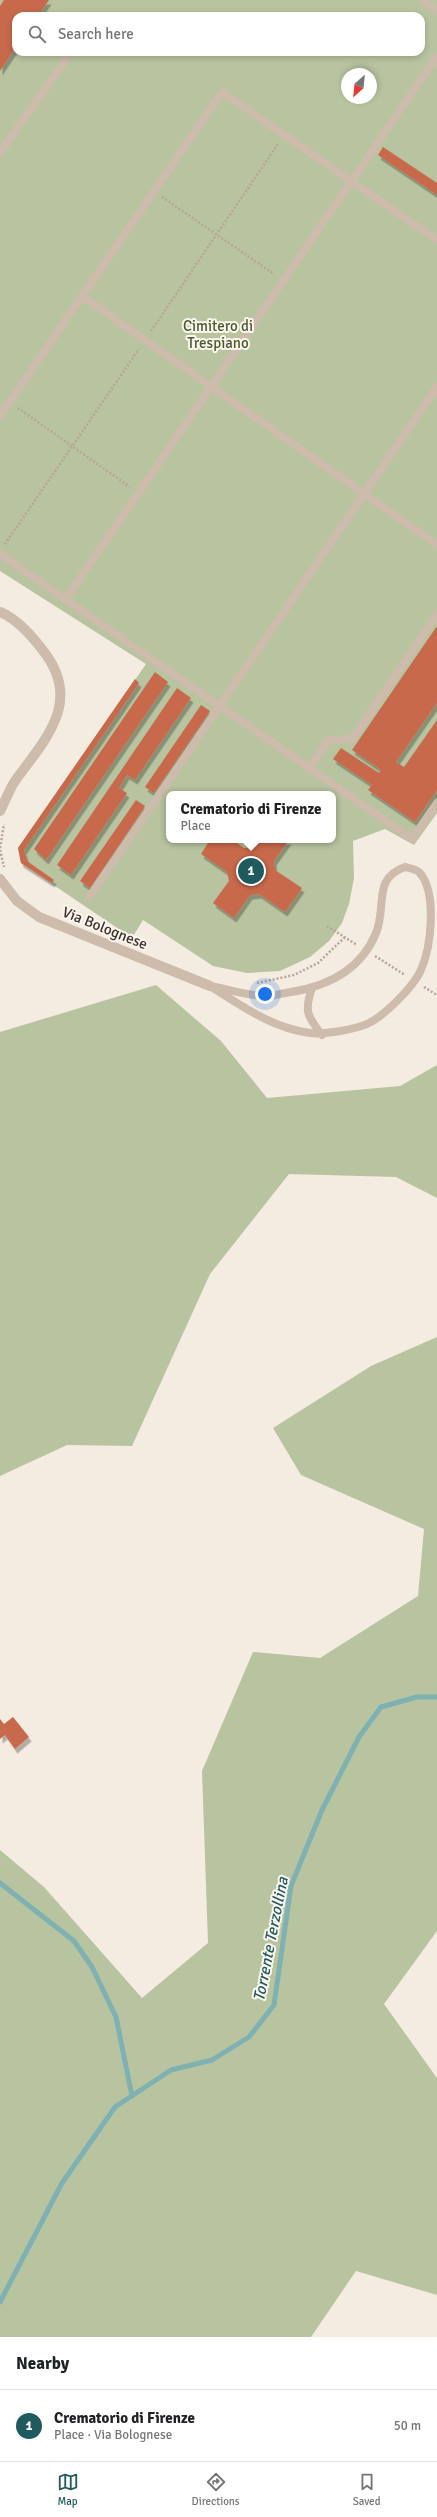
<!DOCTYPE html>
<html lang="en">
<head>
<meta charset="utf-8">
<style>
  :root { --surface:#fff; --page:#f2f2f2; --text:#202124; --muted:#757577; --line:#e0e0e0; --accent:#1f5a5e }
  body { margin:0; font-family:Signika,sans-serif; background:var(--page); color:var(--text) }
  .compass { position:absolute; left:341px; top:68px; width:36px; height:36px; border-radius:50%; background:var(--surface); box-shadow:0 2px 6px #0003; rotate:207deg }
  .you { position:absolute; left:265px; top:994px; width:14px; height:14px; margin:-10px; border:3px solid #fff; border-radius:50%; background:#1a73e8; box-shadow:0 0 0 6px #1a73e833 }
  .badge { display:grid; place-items:center; width:26px; height:26px; border-radius:50%; background:var(--accent); color:#fff; font-size:13px; font-weight:700 }
  .pin { position:absolute; translate:-50% -50%; border:2px solid #fff; box-shadow:0 1px 4px #0006 }
  .popup { position:absolute; left:166px; top:791px; width:170px; height:52px; box-sizing:border-box; display:grid; place-content:center; border-radius:8px; background:var(--surface); filter:drop-shadow(0 1px 3px #0005); font-size:13px; white-space:nowrap; color:var(--muted) }
  .popup b { font-size:15px; color:var(--text) }
  .popup::after { content:''; position:absolute; left:50%; top:100%; margin-left:-8px; border:8px solid transparent; border-top-color:var(--surface) }
  .list { margin:0; padding:0; list-style:none }
  h2 { display:flex; justify-content:space-between; align-items:center; height:52px; margin:0; padding:0 16px; font-size:17px }
  h2 small { font-size:13px; font-weight:400; color:var(--muted) }
  .list li { display:grid; grid-template-columns:26px 1fr auto; gap:12px; align-items:center; box-sizing:border-box; height:72px; padding:0 16px; border-top:1px solid var(--line) }
  .list b { display:block; font-size:15px; white-space:nowrap }
  .list p { margin:0; font-size:13px; white-space:nowrap; color:var(--muted) }
  .list em { font-size:13px; font-style:normal; color:var(--muted) }
  .icon { flex:none; width:22px; height:22px; fill:none; stroke:currentColor; stroke-width:2; stroke-linecap:round; stroke-linejoin:round }
  .map { position:relative; flex:none; width:437px; height:2337px; overflow:hidden }
  .search { position:absolute; background:var(--surface); box-shadow:0 2px 6px #0003; left:12px; right:12px; top:12px; height:44px; display:flex; align-items:center; gap:10px; box-sizing:border-box; padding:0 14px; border-radius:12px; color:var(--muted); font-size:15px }
  .sheet { height:124px; background:var(--surface) }
  nav { display:flex; justify-content:space-around; align-items:center; box-sizing:border-box; height:56px; border-top:1px solid var(--line); background:var(--surface); font-size:11px; color:var(--muted) }
  nav a { display:grid; justify-items:center; gap:2px }
  nav .on { color:var(--accent) }
  .map>svg:first-child { display:block }
</style>
</head>
<body>
<div class="map">
<svg width="437" height="2337" viewBox="0 0 437 2337">
  <defs>
    <filter id="shadow"><feDropShadow dx="2.5" dy="4.5" stdDeviation="0" flood-color="#0004"/></filter>
  </defs>
  <rect width="100%" height="100%" fill="#f4ebe1"/>
  <path fill="#b8c4a0" fill-rule="evenodd" d="M0,0H437V813L414,845L385,829L353,841L354,878L349,904L342,923L329,941L310,957L280,971L247,973L213,966L143,920L132,938L21,863L18,848L146,664L0,571ZM16,16H421V52H16ZM347,74H371V98H347ZM169,794H333V840H169Z
    M156,985L221,1041L267,1098L400,1086L437,1065V1198L396,1177L289,1174L210,1274L132,1446L67,1445L0,1476V1032Z
    M437,1337V1931L384,2004L437,2078V2295L356,2271L311,2337H0V1850L44,1887L142,1998L208,1943L202,1771L253,1652L320,1658L418,1596L424,1529L301,1475L273,1428L371,1366Z"/>
  <g fill="none" stroke-linecap="round" stroke-linejoin="round">
    <path stroke="#7fb0b2" stroke-width="5" d="M0,1883L74,1941L92,1967L116,2017L132,2096
      M0,2302L62,2183L115,2107L171,2070L212,2060L249,2037L274,2005L291,1886L322,1810L359,1737L381,1707L417,1697H437"/>
  </g>
  <path fill="#c8694b" filter="url(#shadow)" d="M4,0H49L38,16H16V47L0,71V6Z
    M383,147L437,183V195L378,155Z
    M437,626V703L396,762L404,767L437,720V790L415,822L368,790L372,785L333,759L341,748L379,773L381,770L352,750Z
    M155,672L168,682L46,860L34,849Z
    M135,679L139,683L24,850L27,861L54,880L52,883L21,863L18,848Z
    M177,688L191,698L135,780L127,775L119,788L127,793L71,875L57,865Z
    M201,705L210,711L154,793L145,787Z
    M136,800L145,806L90,888L80,881Z
    M210,840H233L244,848L252,847L257,840H289L274,861L275,870L302,888L285,912L259,894L250,895L234,918L213,903L229,881L227,872L201,854Z
    M13,1717L29,1737L15,1749L5,1735L0,1739V1719L4,1724Z"/>
  <g fill="none" stroke-linecap="round" stroke-linejoin="round">
    <path stroke="#b9a596" stroke-width="2.5" stroke-dasharray="2 2" stroke-linecap="butt" d="M162,197L274,274
      M151,331L278,144
      M18,408L130,487
      M5,544L139,349
      M0,848L4,824
      M0,850L4,867
      M327,926L357,945
      M375,956L405,975
      M257,983L294,975L318,963L345,937
      M424,987L437,995"/>
    <path stroke="#cdbbac" stroke-width="8" d="M422,0L437,10
      M0,153L71,52
      M82,296L437,545
      M0,416L222,92L437,240
      M0,554L412,839L437,803
      M66,599L437,56
      M310,768L328,740L352,739L437,614
      M405,867C409,868 416,869 419,872C437,891 432,947 420,972C412,988 385,1015 369,1023C357,1029 324,1035 310,1033C272,1028 242,1006 210,986C228,989 248,996 267,996C274,996 283,993 291,992C328,986 361,970 376,933C387,907 372,878 405,867Z
      M90,896L437,387
      M312,988C304,1011 307,1016 322,1035"/>
    <path stroke="#cdbbac" stroke-width="10" d="M0,612C15,618 31,635 41,648C84,700 47,737 15,781C9,790 5,802 0,811
      M0,879L17,901L39,917L210,986"/>
  </g>
  <g text-anchor="middle" stroke-width="4" stroke-linejoin="round" paint-order="stroke">
    <g font-size="15" fill="#4a5a2e" stroke="#fbf5ee">
      <text x="218" y="331">Cimitero di<tspan x="218" dy="17">Trespiano</tspan></text>
    </g>
    <g font-size="15" fill="#3b302b" stroke="#fbf5ee">
      <text transform="translate(105 928) rotate(22)" y="5">Via Bolognese</text>
    </g>
    <g font-size="16" font-style="italic" fill="#1f5a5e" stroke="#fbf5ee">
      <text transform="translate(270 1939) rotate(-79)" y="6">Torrente Terzollina</text>
    </g>
  </g>
</svg>
<svg class="compass" viewBox="-18 -18 36 36"><path d="M0-13l5 13h-10z" fill="#e53935"/><path d="M0 13l5-13h-10z" fill="#757577"/></svg>
<div class="you"></div>
<div class="pin badge" style="left:251px;top:871px">1</div>
<div class="popup"><b>Crematorio di Firenze</b>Place</div>
<div class="search"><svg class="icon" aria-label="search" viewBox="0 0 24 24"><circle cx="10" cy="10" r="6"/><path d="M15 15l6 6"/></svg>Search here</div>
</div>
<section class="sheet">
<h2>Nearby<small></small></h2>
<ul class="list">
<li><span class="badge">1</span><div><b>Crematorio di Firenze</b><p>Place · Via Bolognese</p></div><em>50 m</em></li>
</ul>
</section>
<nav>
<a class="on"><svg class="icon" aria-label="map" viewBox="0 0 24 24"><path d="M3 6l6-2 6 2 6-2v14l-6 2-6-2-6 2zM9 4v14M15 6v14"/></svg>Map</a>
<a><svg class="icon" aria-label="directions" viewBox="0 0 24 24"><path d="M12 3l9 9-9 9-9-9zM9 14v-3h6M13 9l2 2-2 2"/></svg>Directions</a>
<a><svg class="icon" aria-label="saved" viewBox="0 0 24 24"><path d="M7 4h10v16l-5-4-5 4z"/></svg>Saved</a>
</nav>
</body>
</html>
